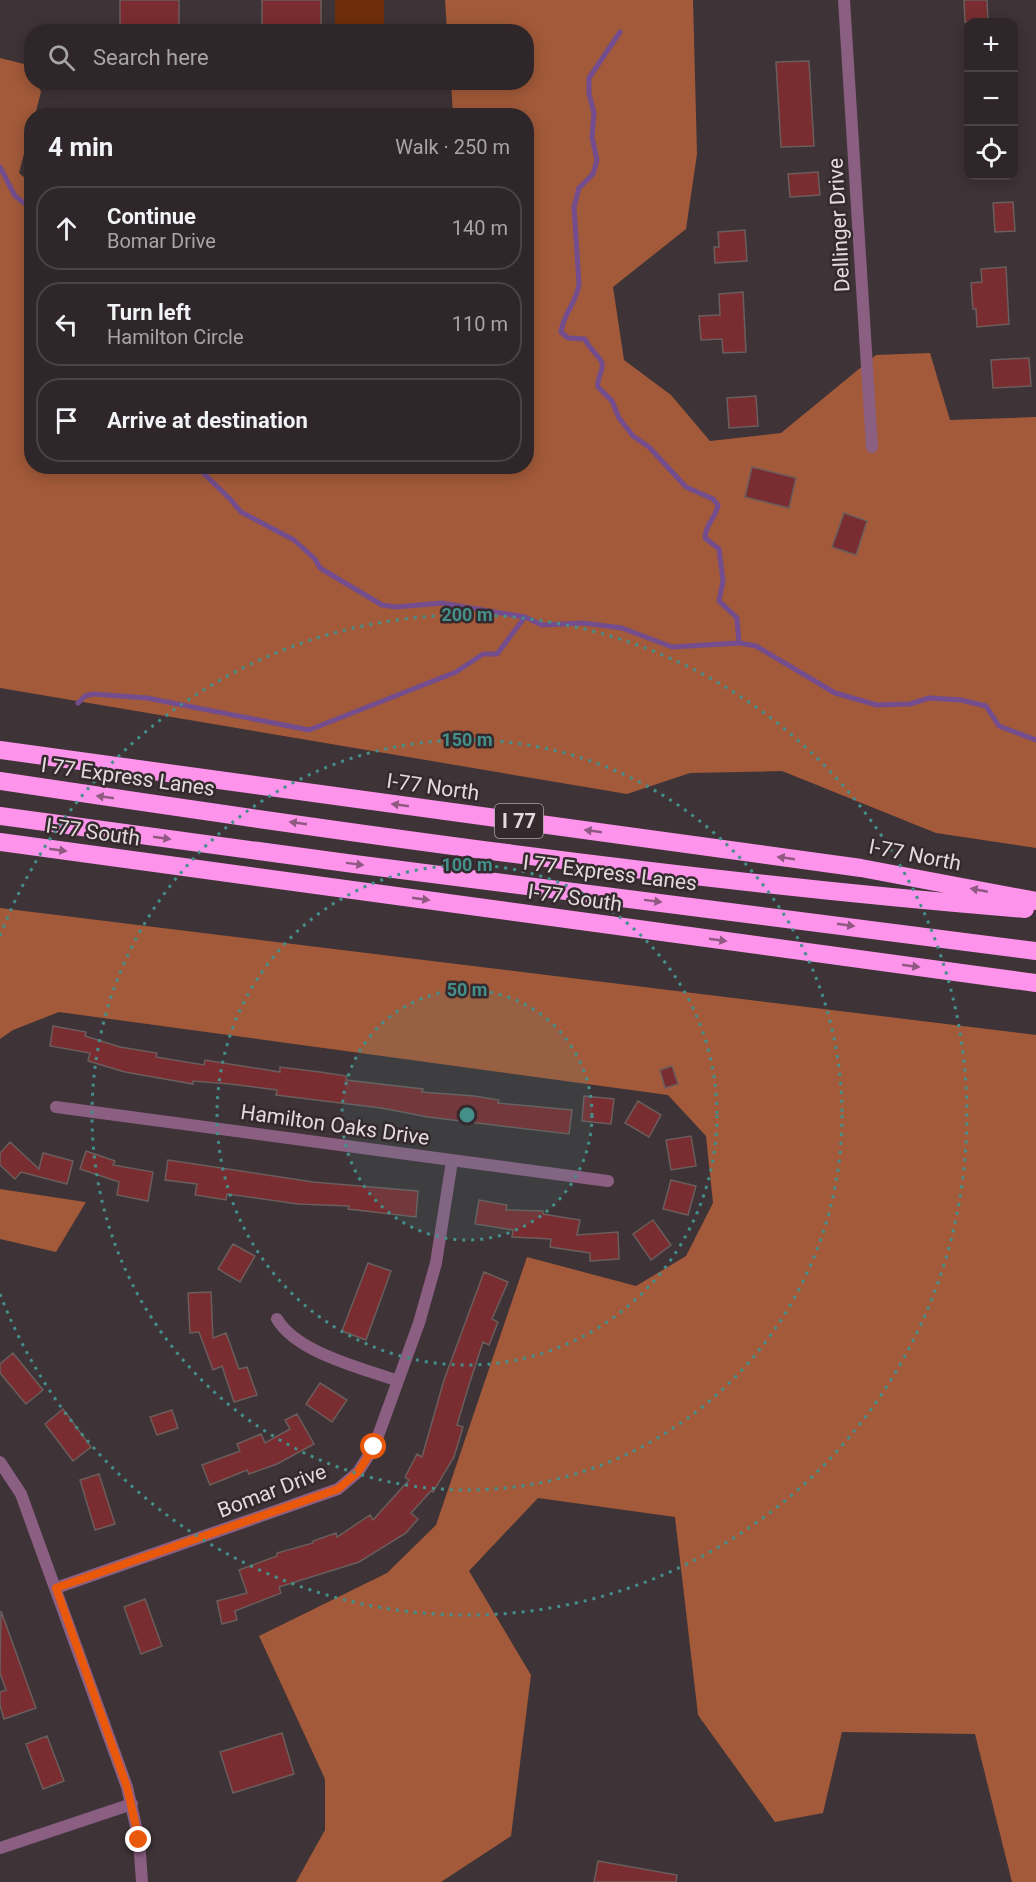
<!DOCTYPE html>
<html lang="en">
<head>
<meta charset="utf-8">
<style>
  :root { --surface:#2e2628; --page:#3a3234; --text:#f1f3f6; --muted:#a7a5a8; --line:#494345 }
  body { margin:0; font-family:Roboto,sans-serif; background:var(--page); color:var(--text) }
  .controls { position:absolute; right:18px; top:18px; display:grid; overflow:hidden; border-radius:12px; box-shadow:0 3px 15px #0003 }
  .controls button { width:54px; height:54px; display:grid; place-items:center; padding:0; border:0; border-bottom:2px solid var(--line); background:var(--surface); color:var(--text); font:30px sans-serif }
  .stop { position:absolute; width:18px; height:18px; margin:-14px; border:4px solid #ea580c; border-radius:50%; background:#fff }
  .stop.end { background:#ea580c; border-color:#fff; box-shadow:0 2px 6px #0008 }
  .list { margin:0; padding:0; list-style:none }
  h2 { display:flex; justify-content:space-between; align-items:center; height:78px; margin:0; padding:0 24px; font-size:26px }
  h2 small { font-size:20px; font-weight:400; color:var(--muted) }
  .list li { display:grid; grid-template-columns:39px 1fr auto; gap:18px; align-items:center; box-sizing:border-box; height:84px; margin:0 12px 12px; padding:0 12px; border:2px solid var(--line); border-radius:24px }
  .list b { display:block; font-size:22px; white-space:nowrap }
  .list p { margin:0; font-size:20px; white-space:nowrap; color:var(--muted) }
  .list em { font-size:20px; font-style:normal; color:var(--muted) }
  .icon { flex:none; width:33px; height:33px; fill:none; stroke:currentColor; stroke-width:2; stroke-linecap:round; stroke-linejoin:round }
  .map { position:relative; flex:none; width:1036px; height:1882px; overflow:hidden }
  .search { position:absolute; background:var(--surface); box-shadow:0 3px 15px #0003; left:24px; top:24px; width:510px; height:66px; display:flex; align-items:center; gap:15px; box-sizing:border-box; padding:0 21px; border-radius:24px; color:var(--muted); font-size:22px }
  .panel { position:absolute; background:var(--surface); box-shadow:0 3px 15px #0003; left:24px; top:108px; width:510px; height:366px; border-radius:24px }
  .map>svg:first-child { display:block }
</style>
</head>
<body>
<div class="map">
<svg width="1036" height="1882" viewBox="0 0 1036 1882">
  <rect width="100%" height="100%" fill="#3e3336"/>
  <path fill="#6f2d0b" d="M335,0H384V31H335Z"/>
  <path fill="#a35a3a" d="M445,0H693L697,154L686,229L613,287L624,360L671,395L710,441L781,433L876,355L930,353L950,420L1036,417V848L936,833L782,771L690,773L627,794L0,688V58L28,65L32,82L37,83L41,92L35,115L32,116L31,127L19,173L32,184V466H526V116L453,115L451,83L526,82V32L447,31Z
    M0,908L1036,1035V1882H1012L975,1734L842,1732L823,1813L775,1822L698,1715L675,1517L538,1498L469,1571L531,1675L511,1836L441,1882H296L325,1830V1779L259,1636L387,1573L436,1525L527,1257L636,1286L686,1256L713,1203L706,1136L668,1095L59,1012L13,1030L0,1039Z
    M0,1189L85,1202H86L56,1252L0,1239Z"/>
  <g fill="none" stroke-linecap="round" stroke-linejoin="round">
    <path stroke="#734d8d" stroke-width="5" d="M620,32L589,78V94L594,113L592,137L597,160L593,174L579,188L574,207L579,284C577,302 563,314 561,332L568,338L585,339C589,349 600,356 602,363C604,371 596,378 598,387L612,401L619,418L633,436L649,447L686,487L713,499L718,505C716,518 705,524 705,538L719,549L723,581L719,601L737,618L739,643
      M0,167L15,196L32,209
      M196,466L230,499L241,512L294,540L315,559L320,568L382,605L396,607L442,603L525,617L542,625L583,623L622,628L672,647L739,643L756,646L835,693L877,705L910,704L929,698L961,700L986,706L999,726L1036,740
      M78,703L85,696L93,694L147,698L309,730L456,672L483,654H497L525,617"/>
  </g>
  <path fill="#7a2d31" stroke="#6a5d5c" stroke-width="1.5" d="M120,0H179V32H120Z
    M262,0H321V32H262Z
    M964,0H987L988,22H965Z
    M809,61L814,146L781,147L776,62Z
    M818,172L820,195L790,197L788,174Z
    M1013,202L1015,231L995,232L993,203Z
    M745,230L747,261L715,263L714,247H719L718,232Z
    M1006,267L1009,324L977,327L976,309H973L971,283L982,282L981,269Z
    M743,292L746,352L723,353L722,339L701,340L699,316L720,315L719,294Z
    M1029,358L1031,386L993,388L991,360Z
    M756,396L758,426L729,428L727,398Z
    M752,467L796,478L789,508L745,497Z
    M844,513L867,521L856,555L832,547Z
    M53,1026L86,1032L85,1036L120,1047L157,1053L156,1057L204,1065L205,1060L280,1072V1067L320,1072L347,1076L346,1080L423,1089L422,1092L474,1096L499,1100L498,1103L572,1110L569,1134L428,1117L381,1108L276,1095L277,1090L230,1084L193,1081V1084L125,1072L88,1061L90,1053L50,1046Z
    M672,1066L678,1084L665,1088L660,1070Z
    M584,1096L614,1099L611,1124L582,1121Z
    M638,1101L661,1115L649,1137L625,1123Z
    M691,1136L696,1166L671,1170L666,1140Z
    M10,1142L39,1169L43,1153L73,1161L67,1184L21,1172L15,1179L0,1165V1153Z
    M86,1151L115,1161L113,1165L153,1172L148,1201L117,1195L119,1182L80,1169Z
    M168,1160L313,1182L418,1191L416,1217L348,1209L349,1206L298,1204L227,1194L226,1200L195,1195L197,1184L165,1180Z
    M671,1180L696,1186L688,1215L663,1209Z
    M479,1200L507,1205L506,1210L543,1211V1214L580,1220L577,1235L618,1232L619,1259L590,1261V1253L550,1247L551,1239L512,1237L513,1230L475,1224Z
    M653,1220L671,1245L651,1260L633,1234Z
    M233,1244L255,1256L240,1282L218,1269Z
    M368,1263L391,1271L366,1340L342,1331Z
    M484,1272L508,1282L492,1319L498,1322L489,1345L483,1342L468,1388L457,1425L463,1427L454,1457L433,1492L431,1491L411,1513L418,1519L406,1533L359,1562L279,1587L281,1593L235,1611L237,1620L222,1624L217,1601L247,1593L239,1570L277,1556V1553L313,1543V1541L336,1533L337,1537L370,1515L373,1520L409,1480L405,1477L417,1454L422,1457L444,1380Z
    M211,1292L213,1338L226,1333L239,1369L247,1367L257,1395L234,1402L222,1366L213,1370L199,1332L190,1333L188,1293Z
    M13,1353L43,1390L26,1404L0,1373V1364Z
    M320,1383L347,1400L332,1422L306,1404Z
    M63,1409L91,1447L73,1461L45,1424Z
    M172,1410L178,1428L157,1435L150,1417Z
    M297,1414L314,1444L277,1464L249,1474L247,1470L210,1485L202,1465L240,1451L237,1444L261,1434L265,1443L290,1429L285,1420Z
    M99,1474L115,1524L95,1530L80,1480Z
    M145,1599L162,1646L141,1654L124,1607Z
    M1,1611L36,1708L4,1719L0,1705V1692L6,1690L0,1673Z
    M282,1733L294,1774L233,1793L220,1752Z
    M47,1736L64,1781L43,1789L26,1744Z
    M598,1861L677,1875L676,1882H594Z"/>
  <g fill="none" stroke-linecap="round" stroke-linejoin="round">
    <path stroke="#8b5f82" stroke-width="12" d="M844,0L872,447
      M56,1107L608,1181
      M277,1319C297,1353 362,1368 398,1381
      M0,1462L21,1494L127,1787L139,1840L142,1882
      M56,1588L338,1489L358,1472L374,1447L419,1323L436,1263L452,1161
      M0,1848L132,1804"/>
    <path stroke="#fe93eb" stroke-width="18" d="M0,750L861,868L1036,901
      M0,781C340,832 682,881 1025,909
      M0,816L354,864L1036,951
      M0,842L1036,983"/>
  </g>
  <defs><path id="oneway-solid" d="M-6-.8H1V-3.2L6.5 0L1 3.2V.8H-6Z" transform="scale(1.5)"/></defs>
  <g fill="#8f5982">
    <use href="#oneway-solid" transform="translate(105 797) rotate(-172)"/>
    <use href="#oneway-solid" transform="translate(400 805) rotate(-172)"/>
    <use href="#oneway-solid" transform="translate(298 823) rotate(-172)"/>
    <use href="#oneway-solid" transform="translate(593 831) rotate(-172)"/>
    <use href="#oneway-solid" transform="translate(162 838) rotate(8)"/>
    <use href="#oneway-solid" transform="translate(58 850) rotate(8)"/>
    <use href="#oneway-solid" transform="translate(786 858) rotate(-172)"/>
    <use href="#oneway-solid" transform="translate(355 864) rotate(7)"/>
    <use href="#oneway-solid" transform="translate(979 890) rotate(-169)"/>
    <use href="#oneway-solid" transform="translate(421 899) rotate(8)"/>
    <use href="#oneway-solid" transform="translate(653 901) rotate(7)"/>
    <use href="#oneway-solid" transform="translate(846 925) rotate(8)"/>
    <use href="#oneway-solid" transform="translate(718 940) rotate(8)"/>
    <use href="#oneway-solid" transform="translate(911 966) rotate(8)"/>
  </g>
  <g fill="none" stroke-linecap="round" stroke-linejoin="round">
    <path stroke="#ea580c" stroke-width="8" d="M139,1840L127,1787L56,1588L338,1489L358,1472L374,1447"/>
  </g>
  <circle cx="467" cy="1115" r="125" fill="#448f8a" fill-opacity=".12"/>
  <g fill="none" stroke="#448f8a" stroke-width="3" stroke-dasharray="3 6">
    <circle cx="467" cy="1115" r="125"/>
    <circle cx="467" cy="1115" r="250"/>
    <circle cx="467" cy="1115" r="375"/>
    <path d="M0 936A500 500 0 1 1 0 1294"/>
  </g>
  <g text-anchor="middle" stroke-width="5" stroke-linejoin="round" paint-order="stroke">
    <rect fill="#34292c" stroke="#aea5a7" stroke-width="1.5" x="495" y="804" width="48" height="34" rx="4.5"/>
    <g font-size="20" font-weight="bold" fill="#e2dadc">
      <text x="519" y="828">I 77</text>
    </g>
    <g font-size="21" fill="#e2dadc" stroke="#34292c">
      <text transform="translate(839 225) rotate(-93)" y="7">Dellinger Drive</text>
      <text transform="translate(128 777) rotate(8)" y="7">I 77 Express Lanes</text>
      <text transform="translate(433 787) rotate(8)" y="7">I-77 North</text>
      <text transform="translate(93 832) rotate(8)" y="7">I-77 South</text>
      <text transform="translate(915 855) rotate(11)" y="7">I-77 North</text>
      <text transform="translate(610 873) rotate(7)" y="7">I 77 Express Lanes</text>
      <text transform="translate(575 898) rotate(8)" y="7">I-77 South</text>
      <text transform="translate(335 1125) rotate(8)" y="7">Hamilton Oaks Drive</text>
      <text transform="translate(272 1491) rotate(-21)" y="7">Bomar Drive</text>
    </g>
  </g>
  <circle cx="467" cy="1115" r="9" fill="#448f8a" stroke="#34292c" stroke-width="3"/>
  <g font-size="18" text-anchor="middle" font-weight="bold" fill="#448f8a" stroke="#34292c" stroke-width="5" stroke-linejoin="round" paint-order="stroke">
    <text x="467" y="621">200 m</text>
    <text x="467" y="746">150 m</text>
    <text x="467" y="871">100 m</text>
    <text x="467" y="996">50 m</text>
  </g>
</svg>
<div class="controls">
<button>+</button>
<button>−</button>
<button><svg class="icon" aria-label="locate" viewBox="0 0 24 24"><circle cx="12" cy="12" r="6"/><path d="M12 2v4M12 18v4M2 12h4M18 12h4"/></svg></button>
</div>
<div class="stop" style="left:374px;top:1447px"></div>
<div class="stop end" style="left:139px;top:1840px"></div>
<div class="search"><svg class="icon" aria-label="search" viewBox="0 0 24 24"><circle cx="10" cy="10" r="6"/><path d="M15 15l6 6"/></svg>Search here</div>
<section class="panel">
<h2>4 min<small>Walk · 250 m</small></h2>
<ul class="list">
<li><svg class="icon" aria-label="ahead" viewBox="0 0 24 24"><path d="M12 20V5M6 11l6-6 6 6"/></svg><div><b>Continue</b><p>Bomar Drive</p></div><em>140 m</em></li>
<li><svg class="icon" aria-label="left" viewBox="0 0 24 24"><path d="M17 20v-9H6M10 6l-5 5 5 5"/></svg><div><b>Turn left</b><p>Hamilton Circle</p></div><em>110 m</em></li>
<li><svg class="icon" aria-label="arrive" viewBox="0 0 24 24"><path d="M6 21V4h12l-3 4 3 4H6"/></svg><div><b>Arrive at destination</b></div></li>
</ul>
</section>
</div>
</body>
</html>
